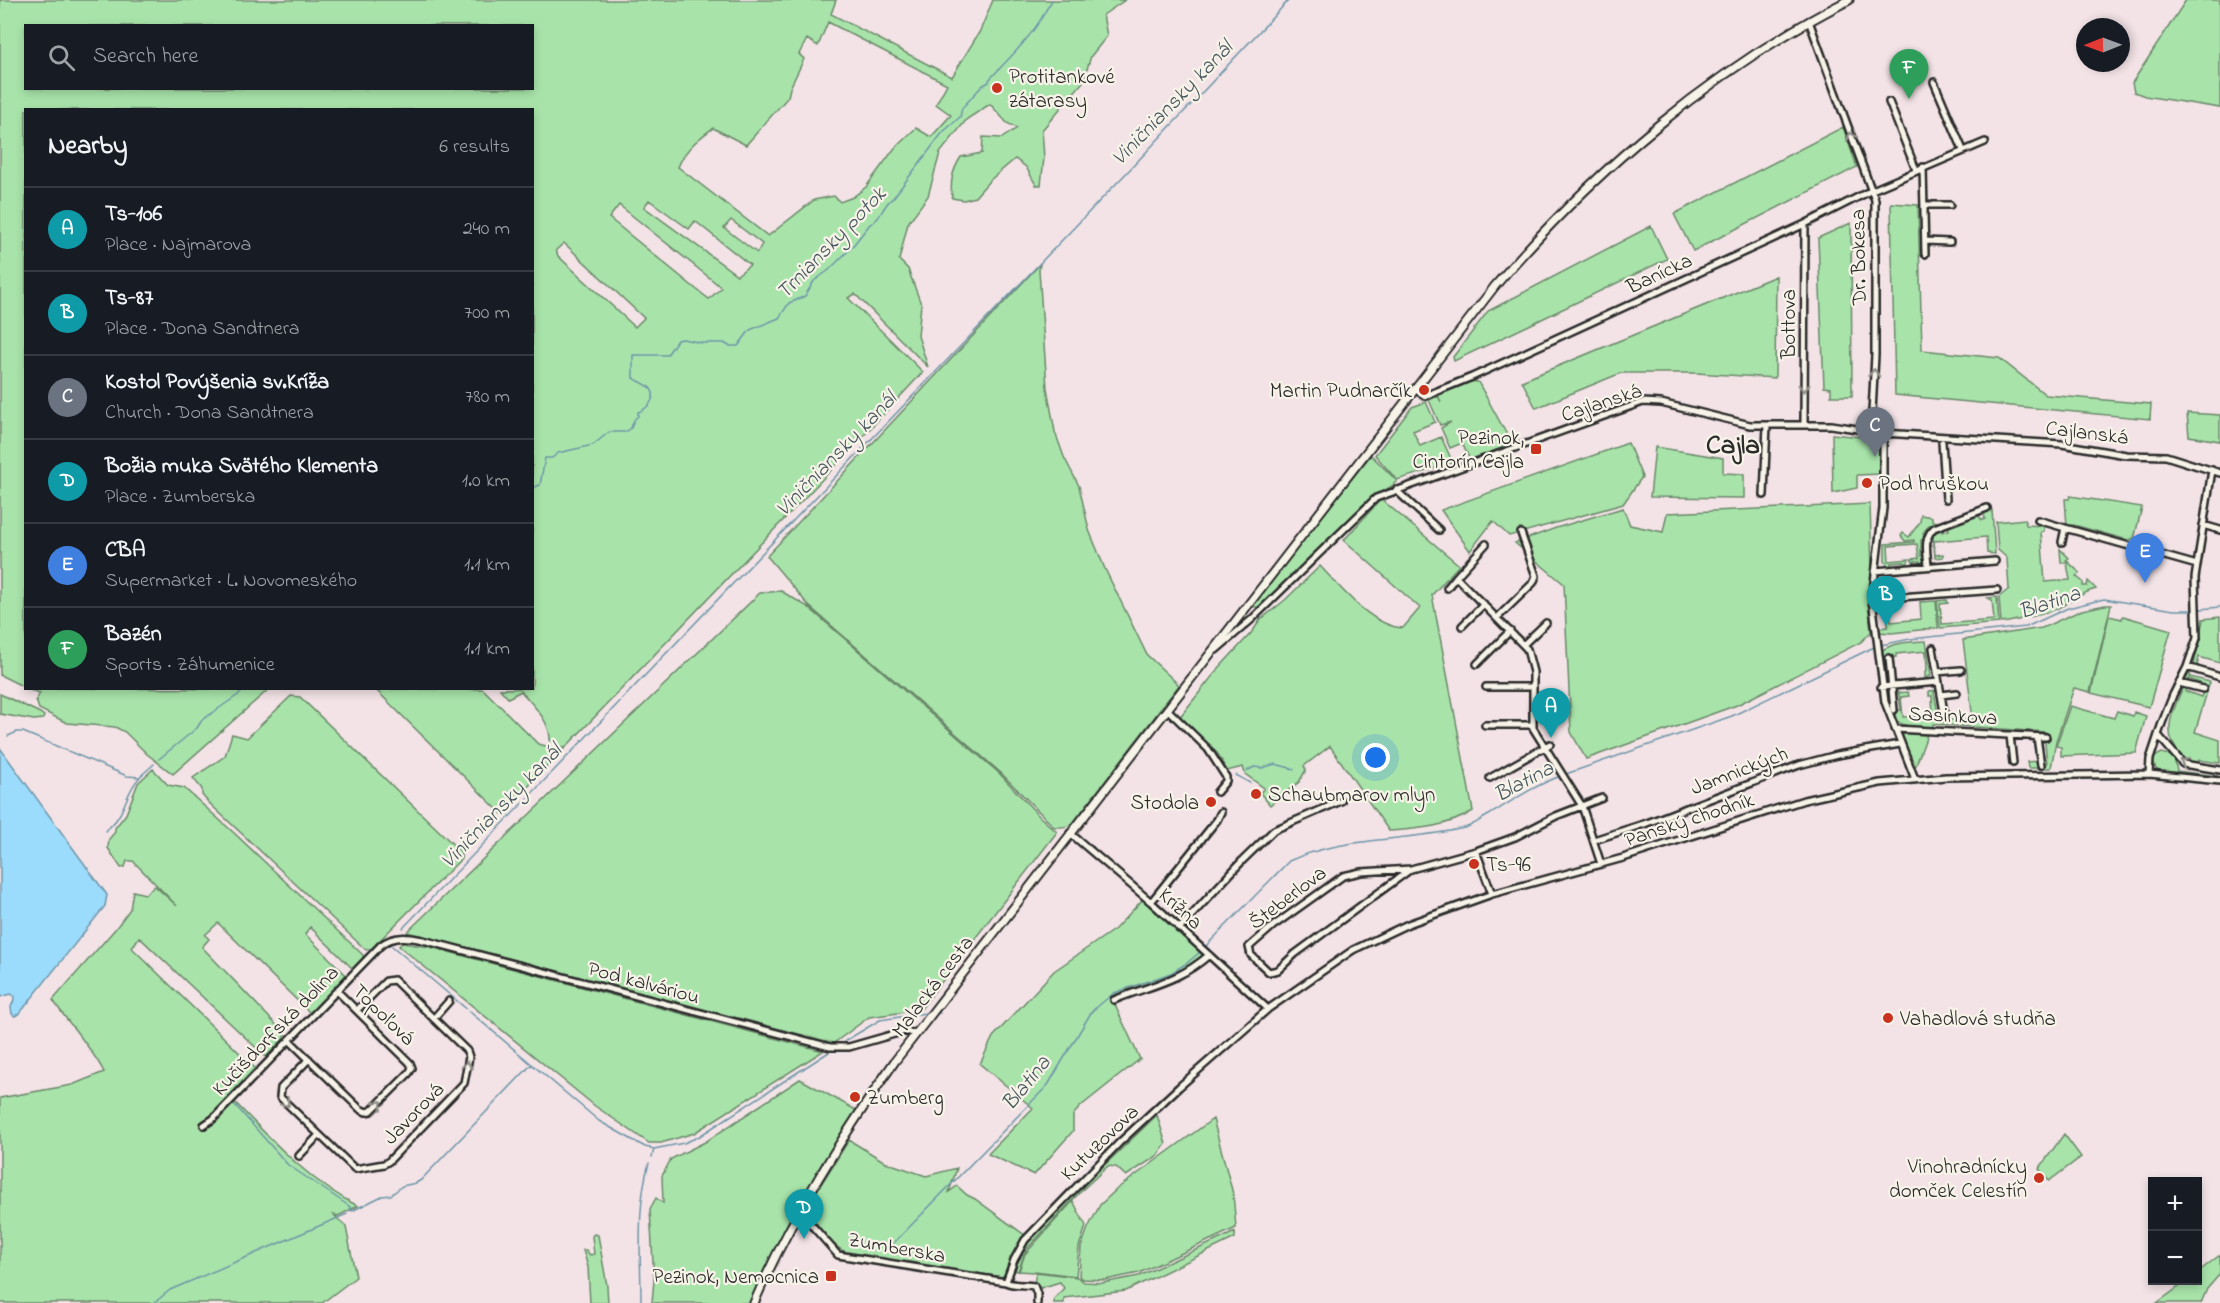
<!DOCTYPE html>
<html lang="en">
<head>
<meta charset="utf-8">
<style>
  :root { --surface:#171b24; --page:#20242c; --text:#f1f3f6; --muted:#9ea1a6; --line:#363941; --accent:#8c9099 }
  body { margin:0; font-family:"Indie Flower",sans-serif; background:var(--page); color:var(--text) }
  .controls { position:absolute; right:18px; bottom:18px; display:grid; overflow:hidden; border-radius:0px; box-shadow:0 3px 9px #0003 }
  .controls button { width:54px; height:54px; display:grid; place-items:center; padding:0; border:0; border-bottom:2px solid var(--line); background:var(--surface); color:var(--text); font:30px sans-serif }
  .compass { position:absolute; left:2076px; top:18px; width:54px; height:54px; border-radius:50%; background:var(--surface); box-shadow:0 3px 9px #0003; rotate:269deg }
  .you { position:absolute; left:1376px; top:758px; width:21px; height:21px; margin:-15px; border:4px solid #fff; border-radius:50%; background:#1a73e8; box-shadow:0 0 0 9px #1a73e833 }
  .badge { display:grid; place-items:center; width:39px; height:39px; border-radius:50%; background:var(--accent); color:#fff; font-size:20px; font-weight:700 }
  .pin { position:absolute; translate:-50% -50px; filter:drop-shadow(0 2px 3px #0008) }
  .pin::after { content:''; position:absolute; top:32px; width:21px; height:18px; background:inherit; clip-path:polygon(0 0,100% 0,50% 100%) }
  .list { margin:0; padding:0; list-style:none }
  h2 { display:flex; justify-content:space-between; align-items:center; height:78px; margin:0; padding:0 24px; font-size:26px }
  h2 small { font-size:20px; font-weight:400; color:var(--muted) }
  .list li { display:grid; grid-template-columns:39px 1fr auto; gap:18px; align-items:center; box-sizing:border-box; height:84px; padding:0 24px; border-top:2px solid var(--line) }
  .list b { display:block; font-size:22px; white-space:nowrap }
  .list p { margin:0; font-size:20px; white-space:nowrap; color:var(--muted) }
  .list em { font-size:20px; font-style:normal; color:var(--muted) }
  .icon { flex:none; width:33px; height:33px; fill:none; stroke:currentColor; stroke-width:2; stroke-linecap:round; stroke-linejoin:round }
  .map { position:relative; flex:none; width:2220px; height:1303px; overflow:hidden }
  .search { position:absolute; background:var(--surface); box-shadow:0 3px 9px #0003; left:24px; top:24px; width:510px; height:66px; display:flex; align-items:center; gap:15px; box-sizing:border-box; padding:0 21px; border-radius:0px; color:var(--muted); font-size:22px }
  .panel { position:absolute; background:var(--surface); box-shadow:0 3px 9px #0003; left:24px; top:108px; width:510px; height:582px; border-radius:0px }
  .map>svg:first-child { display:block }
</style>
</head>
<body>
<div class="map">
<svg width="2220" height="1303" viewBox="0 0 2220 1303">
  <rect width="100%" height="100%" fill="#f3e3e6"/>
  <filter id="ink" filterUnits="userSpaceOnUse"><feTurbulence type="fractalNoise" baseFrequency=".0167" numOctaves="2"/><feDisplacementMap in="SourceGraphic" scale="12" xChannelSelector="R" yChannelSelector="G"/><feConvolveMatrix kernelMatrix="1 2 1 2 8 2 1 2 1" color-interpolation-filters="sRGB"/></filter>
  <g filter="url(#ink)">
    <path fill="#a8e4aa" stroke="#6a886a" stroke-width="1.5" fill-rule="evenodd" d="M0,0H836L831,14L952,77L980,31L993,0H1125L1103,15L1107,36L1091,56L1083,82L1042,130L1044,158L1041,185H1036L1026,167L1015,159L989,181L975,197L964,200L952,198C950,182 952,171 961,157L982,153L983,137L1002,138L1017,128L1007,123L990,104L967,119L940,153L928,196L908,223L899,260L908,269L921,304L918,336L928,367L855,294L848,298L923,372L853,447L838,455L837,464L564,749L550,740C550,720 533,706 521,691L508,698L500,689L532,688V110H26V688L0,675ZM828,22L947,84L936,104L951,115L931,137L916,128L894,149L866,187L853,197L840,202L834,196L814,200L768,236L678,167C686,148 697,140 713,128L746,145L788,97L790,88L804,59L799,54L807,39L818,46ZM26,26H532V88H26ZM649,200L689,229L695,221L750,265L737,275L644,207ZM619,205L721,287V288L709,299L696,289L609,218ZM731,220L762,244L757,253L724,228ZM564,243L644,318L635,327L558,256L556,250Z
      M2186,0H2220V108L2145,96L2134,92L2132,83Z
      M1843,127L1857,167L1693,251L1674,214Z
      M1891,203L1918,205L1922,350L1999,358L2046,395L2151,404L2150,419L1895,395Z
      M1851,223L1852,396H1831V388L1824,387L1818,238Z
      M1651,226L1667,259L1454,361L1453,357L1488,311Z
      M1040,264L1039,270L1047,388L1055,432L1064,457L1079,486L1089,530L1105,569L1147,655L1179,685L1072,824C1067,828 1060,827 1054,827L1001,773L809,606L767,556Z
      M1776,276L1775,378L1696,373H1621L1536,408L1522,381Z
      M1466,381L1478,382L1512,444L1470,460L1462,443L1450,448L1441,428L1451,422L1440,425L1429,400L1438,396L1441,402L1438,395Z
      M1426,402L1435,422L1413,431L1420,446L1441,437L1453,463L1397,480L1375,455L1412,407Z
      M2187,413L2220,415V441L2189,436Z
      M1832,434L1880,439V474L1857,475V488L1833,493Z
      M1628,443L1642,477L1623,504L1509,536L1493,521L1470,551L1441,510Z
      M1655,447L1723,458V473L1744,474V498L1650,497Z
      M1371,455L1397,481L1392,486L1373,497L1261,607H1253L1251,605Z
      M2070,496L2142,507L2134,539L2128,540L2074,525L2067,526L2065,499H2069Z
      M1381,499L1459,565L1432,595L1473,811C1448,827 1418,829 1389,831L1330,746L1304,766L1306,770L1299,782L1270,805L1260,793L1264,788L1245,774L1243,767L1227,771L1218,754L1179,718L1219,668L1253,631L1260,620L1285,600L1320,566C1341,588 1371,626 1403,628L1420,608L1344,540Z
      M1870,504L1872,571L1868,598L1871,632L1861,642L1737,705L1586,759L1571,732L1564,584L1515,543L1556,528L1623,508L1630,525L1663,532L1667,513Z
      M1992,510L1995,554L1987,553L1986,537L1934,541L1935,555L1943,554V557L1935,558L1933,534L1941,529L1942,532L1949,530L1948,526L1978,515L1982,520L1985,519L1984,512Z
      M1921,515L1932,517V521L1943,523L1932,528L1929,525L1923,533L1926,535L1924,540H1921V556H1925V561L1920,564V561H1915V564L1911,559L1919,558L1917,544L1888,546L1889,561L1909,559L1907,565L1905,562L1891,563V566H1888L1885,561V544L1914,542V540L1905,541L1901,536L1903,533L1909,537L1920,522Z
      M2025,519L2026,525L2044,526V531L2041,532L2045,582L2070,580L2067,563H2061L2060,549L2069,558L2066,560L2080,573L2076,576L2083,582V586H2087L2088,581L2096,589C2079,593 2065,607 2048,612C2033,616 2017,621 2001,623L1999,597L2009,589L2007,558L1998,550L1996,522Z
      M781,591L808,607L853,646L1000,774L1040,817L1057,832L920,1010L869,1017L834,1043L407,932L760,593Z
      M1997,597L1999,623L1940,628L1937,601L1947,600L1948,603L1940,604L1942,624L1994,620L1992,600L1988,598Z
      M1889,600L1891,622L1921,619L1920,602L1936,601L1938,628L1891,633L1879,632L1878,628L1888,627L1887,603Z
      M2105,605H2111L2090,692L2074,688L2056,741L2051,768H2028L2027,762L2038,761L2043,765L2047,764L2045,742H2041L2046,735V732L1933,724L1932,728C1897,725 1896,729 1885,693L1887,690H1891L1889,691L1890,705H1893L1894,711L1901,710L1899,695L1897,693L1908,692L1909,696L1901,697L1903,717L1933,715L1932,696H1929V691L1938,690L1934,692L1939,720H1973L1963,640L2042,628L2082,610Z
      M2109,616L2122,619L2123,616L2171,630L2149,707L2091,693Z
      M2220,617V663L2199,657L2197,666L2194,665L2203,619Z
      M1926,641L1931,676L1927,677L1925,680V672L1927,671L1926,651L1896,654V657L1884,658L1886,681L1888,682L1886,684L1884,682L1881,651C1893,642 1911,642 1926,641Z
      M2191,670L2190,677L2210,682L2195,732L2220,740V763L2199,760L2197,765C2190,763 2186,761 2181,755C2160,733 2173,711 2183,687L2186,688L2185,691L2201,697L2205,685L2189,679L2187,683L2184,682Z
      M26,689V688L269,689L173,774L147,754L125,732L115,727L67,723L39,709L36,700L40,693Z
      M375,689H483L538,744L550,747L559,752L558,755L502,814Z
      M0,694L40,713L44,716L43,719L34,720L0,714Z
      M291,696L300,697L461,852V859L372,948L366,950L208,802L202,795V789L193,778L225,756L232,734L247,738Z
      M2070,706L2114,718L2117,711L2133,716L2134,712L2146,716L2136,753L2061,756V747L2056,746Z
      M1906,733L1927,735L1915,768L1902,737V735Z
      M2162,753L2174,757L2177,771L2217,776L2220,779L2162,773L2156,769L2153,762L2156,756Z
      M153,769L168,785L184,788L233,832L363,955V959L353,969L310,927L305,934L346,975L310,1013L218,923L205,935L209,939L202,947L285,1034V1037L266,1057L139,937L132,948L255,1068L229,1096C268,1136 307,1181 358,1206L338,1216L334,1215L346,1227L356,1277L322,1303H0V1098L72,1085L104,1072C90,1045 69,1025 53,1000L116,928L130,909L133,891L145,894L155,886L177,906L133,861H127L125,867L121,868L108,848L109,839L115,832V828L126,814L138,783Z
      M1146,896L1209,955L1196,966L1115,1000L1114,1003L1140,1059L1081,1106L1073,1115V1131L1034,1175L988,1154L1033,1108L980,1064L993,1037L1054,971L1115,929Z
      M402,943L430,947L823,1051L694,1133L661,1143H649L595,1106L399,946Z
      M800,1079L856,1110L802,1198L777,1244L751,1303H652L654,1280L650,1209L656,1198L663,1203L662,1176L671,1159L705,1142Z
      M1157,1115L1166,1144L1157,1156L1126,1176L1116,1167L1108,1166L1081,1191L1026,1250L1018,1271L1014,1270L1020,1253L1045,1222Z
      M1213,1119L1233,1194L1236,1228L1139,1273L1105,1280L1082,1279L1079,1276L1081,1247L1088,1228L1100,1205L1118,1188Z
      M2064,1134L2081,1157L2049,1181L2039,1169Z
      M849,1140L885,1162L926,1176L957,1168L949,1192L957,1186L967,1195L975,1199L1026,1236C1016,1248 1012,1269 1002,1277L852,1255C837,1249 829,1241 820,1228C815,1220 809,1217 806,1208Z
      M1073,1201L1086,1226L1079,1247L1076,1276L1035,1271L1034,1272L1019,1271L1025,1254Z
      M1235,1232V1238L1126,1291L1064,1298V1303H1054V1299L1064,1288L1060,1282L1037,1289L1034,1284L1036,1272L1077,1277L1084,1282L1102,1283L1139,1276Z
      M594,1234L598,1235L607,1286L608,1303H590L588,1267L583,1250H586L590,1255L594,1254L592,1236Z
      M2220,1255V1274L2207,1289L2201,1303H2157L2187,1281L2198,1280V1272Z"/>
    <path fill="#9bdbfc" stroke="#6e95a8" stroke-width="1.5" d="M0,748L107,895L105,906L20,1013L15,1016L12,1014L11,1007L15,997L11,994L0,997Z"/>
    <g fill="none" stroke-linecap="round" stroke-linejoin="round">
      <path stroke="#6e95a8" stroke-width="1.5" d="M532,488L540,485L545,458H552L558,453L593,445L609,432H626L631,428L634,420L638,416V412C646,410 658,398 651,389C647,384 638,381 633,378V355H667L677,340L683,339L702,343H724L729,346H738L750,330L779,318L789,303L805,296L814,281L829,270L851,248L870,224C881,220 882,205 893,198L943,132L960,117L962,108L982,86L989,82V80C1009,58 1031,38 1045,12C1047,7 1050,5 1052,0
        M2201,609L2220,607
        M1881,645L1910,639L2026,627L2068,608L2104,599L2174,610H2191
        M8,736L17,732H23L127,776L140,777
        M159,759L197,728L202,720L241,693L243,688
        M1247,771L1254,767L1262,768L1275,764L1294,769
        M1566,774L1732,716L1874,647
        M1236,775L1250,783
        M105,831C127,814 123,796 139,778C143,773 149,769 154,764
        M403,928L1135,164L1289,0
        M392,946L599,1121L645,1147L654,1149L684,1143L698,1137L829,1052
        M1205,947L1289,861C1344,836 1406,842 1464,828C1473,826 1481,819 1489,815C1512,801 1535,785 1561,776
        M939,1013H940
        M845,1041L880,1020L926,1013
        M235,1105L288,1165L349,1206L352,1211L382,1196L391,1195L402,1186L416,1183L421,1180L532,1064
        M652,1157L654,1149
        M884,1253L1048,1085L1092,1011L1114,993L1171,973L1187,963L1200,952
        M154,1303L170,1290L347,1214
        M641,1303C641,1257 636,1207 649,1163"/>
      <defs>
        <path id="minor" d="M1809,21L1875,200V355L1871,431
          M1934,82L1963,150
          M1889,102L1916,170
          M1923,167L1925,254
          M1924,205H1950
          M1925,241L1950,242
          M1415,389L1425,396L1472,377L1805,224L1870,191L1985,142
          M1804,424L1805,224
          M1883,433V508L1872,599L1885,702L1915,779
          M1942,442L1946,499
          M1396,490L1439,530
          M1764,495L1767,425
          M2038,520L2065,528
          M2203,525L2220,530
          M2062,542L2065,528L2197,565
          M1486,544L1456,577L1527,649L1533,672V728L1582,806L1601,864
          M1928,566C1927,552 1923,538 1934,528L1987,508
          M1875,571L1995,561
          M1447,588L1456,577
          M1872,599L1997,590
          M1497,618L1533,583L1536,576L1521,533
          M1462,626L1484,604
          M1524,644L1546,623
          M1933,648L1945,718
          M1216,650L1251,620L1376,498L1643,402L1661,403L1750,425H1831L1883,433L2062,444L2126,455L2166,456L2220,473
          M1889,658L1894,710
          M1477,664L1510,631
          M2187,667L2220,677
          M1937,672L1961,670
          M2179,683L2203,689
          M1486,687H1532
          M1881,687L1939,682
          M1941,695L1957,693
          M1167,709L1208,749L1226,777V781L1217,792
          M1485,725H1533
          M1895,729L2046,737
          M2010,735L2013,763
          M2158,735L2183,764L2220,770
          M2037,737L2041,765
          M2149,774L2150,759L2162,723L2173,695L2187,667L2197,638L2195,578L2212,470
          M1490,778L1550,744
          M1070,833L1151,902L1268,1009
          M1594,840L1647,823L1799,765L1837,755L1900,744
          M1476,851L1492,894
          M1411,869L1361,872L1343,876L1273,926L1249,947L1251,955L1269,972L1278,970L1295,954L1411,869L1476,851L1515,837L1556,816L1602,798
          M1151,902L1217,820L1221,812
          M1179,929L1242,861L1274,830L1341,801
          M1114,1000C1151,985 1178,982 1209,955
          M434,1018L449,1001
          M289,1040L360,1109L366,1112L371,1111L409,1073L412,1068L410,1063L337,991
          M309,1059L281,1088L280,1097L355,1169L384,1164L389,1161L464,1083L469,1057L467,1051L394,980L386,981L357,1010
          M204,1125L213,1119L381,945C394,935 408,937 423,940L830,1047H849L905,1031L916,1034
          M299,1156L319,1135
          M800,1212L838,1255L1006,1282C1012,1286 1026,1284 1034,1286L1037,1294V1303
          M1006,1282L1014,1260L1025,1240L1119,1143L1179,1087L1268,1009L1353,950L1408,924L1492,894L1623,858L1804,800L1880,783L1946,777L2149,774L2220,781"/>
        <path id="secondary" d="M754,1303C791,1217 842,1137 895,1061L1495,286C1593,171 1714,68 1849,0"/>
      </defs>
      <use href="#minor" stroke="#2b2b2b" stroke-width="10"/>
      <use href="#secondary" stroke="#2b2b2b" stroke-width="11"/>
      <use href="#minor" stroke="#f7f3e8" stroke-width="5"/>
      <use href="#secondary" stroke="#f7f3e8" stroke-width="7"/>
    </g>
    <defs><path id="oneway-chevron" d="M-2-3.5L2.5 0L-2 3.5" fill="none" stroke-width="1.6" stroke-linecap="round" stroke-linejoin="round" transform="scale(1.5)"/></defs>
    <g stroke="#918f8a">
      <use href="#oneway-chevron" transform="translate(1851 136) rotate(-110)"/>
      <use href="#oneway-chevron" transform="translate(1874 373) rotate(-87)"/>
      <use href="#oneway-chevron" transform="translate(1804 388) rotate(90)"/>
      <use href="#oneway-chevron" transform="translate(2184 762) rotate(-148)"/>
      <use href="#oneway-chevron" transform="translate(467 1065) rotate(-82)"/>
      <use href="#oneway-chevron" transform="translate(286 1103) rotate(47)"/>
      <use href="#oneway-chevron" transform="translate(379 1104) rotate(-44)"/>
    </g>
  </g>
  <g fill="#c8321e" stroke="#f7f3e8" stroke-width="2">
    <circle cx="997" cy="88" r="6"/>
    <circle cx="1424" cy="390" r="6"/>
    <rect x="1530" y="443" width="12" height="12" rx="3"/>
    <circle cx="1867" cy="483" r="6"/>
    <circle cx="1256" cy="794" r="6"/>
    <circle cx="1211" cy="802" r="6"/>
    <circle cx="1474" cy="864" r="6"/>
    <circle cx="1888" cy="1018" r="6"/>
    <circle cx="855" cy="1097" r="6"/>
    <circle cx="2039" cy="1178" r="6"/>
    <rect x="825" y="1270" width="12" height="12" rx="3"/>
  </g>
  <g text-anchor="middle" stroke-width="4.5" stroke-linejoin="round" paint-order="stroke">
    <g font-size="21" fill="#2b2b2b" stroke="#f7f3e8" text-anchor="start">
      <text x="1009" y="83">Protitankové<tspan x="1009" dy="24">zátarasy</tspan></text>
      <text x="1412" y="397" text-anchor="end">Martin Pudnarčík</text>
      <text x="1524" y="444" text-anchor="end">Pezinok,<tspan x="1524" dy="24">Cintorín Cajla</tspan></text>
      <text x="1879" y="490">Pod hruškou</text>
      <text x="1268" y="801">Schaubmarov mlyn</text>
      <text x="1199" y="809" text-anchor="end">Stodola</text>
      <text x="1486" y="871">Ts-96</text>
      <text x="1900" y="1025">Vahadlová studňa</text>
      <text x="867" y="1104">Zumberg</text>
      <text x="2027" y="1173" text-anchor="end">Vinohradnícky<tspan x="2027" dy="24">domček Celestín</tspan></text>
      <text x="819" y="1283" text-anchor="end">Pezinok, Nemocnica</text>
    </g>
    <g font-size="21" fill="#2b2b2b" stroke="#f7f3e8">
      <text transform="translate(1858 257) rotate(-91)" y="7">Dr. Bokesa</text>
      <text transform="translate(1659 273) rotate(-25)" y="7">Banícka</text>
      <text transform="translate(1788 324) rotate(-90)" y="7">Bottova</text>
      <text transform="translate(1601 402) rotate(-18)" y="7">Cajlanská</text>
      <text transform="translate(2087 432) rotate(7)" y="7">Cajlanská</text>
      <text transform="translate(1953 715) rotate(3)" y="7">Sasinkova</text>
      <text transform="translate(1739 770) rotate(-21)" y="7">Jamnických</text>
      <text transform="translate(1689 819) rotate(-18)" y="7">Panský chodník</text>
      <text transform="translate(1287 897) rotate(-37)" y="7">Šteberlova</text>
      <text transform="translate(1181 908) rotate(42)" y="7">Krížna</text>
      <text transform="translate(644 982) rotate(15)" y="7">Pod kalváriou</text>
      <text transform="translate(932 986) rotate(-53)" y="7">Malacká cesta</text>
      <text transform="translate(384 1014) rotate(44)" y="7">Topoľová</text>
      <text transform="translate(275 1030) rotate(-46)" y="7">Kučišdorfská dolina</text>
      <text transform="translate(413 1113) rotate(-46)" y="7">Javorová</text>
      <text transform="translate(1099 1142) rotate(-44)" y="7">Kutuzovova</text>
      <text transform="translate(897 1247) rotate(10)" y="7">Zumberska</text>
    </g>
    <g font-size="22" font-style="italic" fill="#47575f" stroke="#f7f3e8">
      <text transform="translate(1171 102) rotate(-46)" y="8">Viničniansky kanál</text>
      <text transform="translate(830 242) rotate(-46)" y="8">Trniansky potok</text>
      <text transform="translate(835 453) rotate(-46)" y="8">Viničniansky kanál</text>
      <text transform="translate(2049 601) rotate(-19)" y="8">Blatina</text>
      <text transform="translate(1523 780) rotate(-28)" y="8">Blatina</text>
      <text transform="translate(500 805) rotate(-46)" y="8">Viničniansky kanál</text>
      <text transform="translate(1025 1082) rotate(-51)" y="8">Blatina</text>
    </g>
    <g font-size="27" font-weight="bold" fill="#2b2b2b" stroke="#f7f3e8">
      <text x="1733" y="453">Cajla</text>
    </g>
  </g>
</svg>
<div class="controls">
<button>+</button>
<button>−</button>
</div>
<svg class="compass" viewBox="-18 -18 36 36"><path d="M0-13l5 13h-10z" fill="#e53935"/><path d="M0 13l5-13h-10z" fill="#9ea1a6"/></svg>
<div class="you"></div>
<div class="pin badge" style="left:1551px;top:738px;background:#0f9aa8">A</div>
<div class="pin badge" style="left:1886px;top:626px;background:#0f9aa8">B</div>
<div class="pin badge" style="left:1875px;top:457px;background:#6b7280">C</div>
<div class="pin badge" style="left:804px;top:1239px;background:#0f9aa8">D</div>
<div class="pin badge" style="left:2145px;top:583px;background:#3f7fe0">E</div>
<div class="pin badge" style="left:1909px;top:99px;background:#2e9e5b">F</div>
<div class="search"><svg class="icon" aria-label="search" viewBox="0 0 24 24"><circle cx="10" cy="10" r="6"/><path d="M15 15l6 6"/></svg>Search here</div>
<section class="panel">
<h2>Nearby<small>6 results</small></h2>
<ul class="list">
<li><span class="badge" style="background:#0f9aa8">A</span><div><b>Ts-106</b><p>Place · Najmarova</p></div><em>240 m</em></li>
<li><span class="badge" style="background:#0f9aa8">B</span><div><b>Ts-87</b><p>Place · Dona Sandtnera</p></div><em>700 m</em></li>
<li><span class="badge" style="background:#6b7280">C</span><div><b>Kostol Povýšenia sv.Kríža</b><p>Church · Dona Sandtnera</p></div><em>780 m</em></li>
<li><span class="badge" style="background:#0f9aa8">D</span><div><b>Božia muka Svätého Klementa</b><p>Place · Zumberska</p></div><em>1.0 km</em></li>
<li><span class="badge" style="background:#3f7fe0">E</span><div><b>CBA</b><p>Supermarket · L. Novomeského</p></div><em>1.1 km</em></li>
<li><span class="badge" style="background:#2e9e5b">F</span><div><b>Bazén</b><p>Sports · Záhumenice</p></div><em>1.1 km</em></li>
</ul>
</section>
</div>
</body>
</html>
